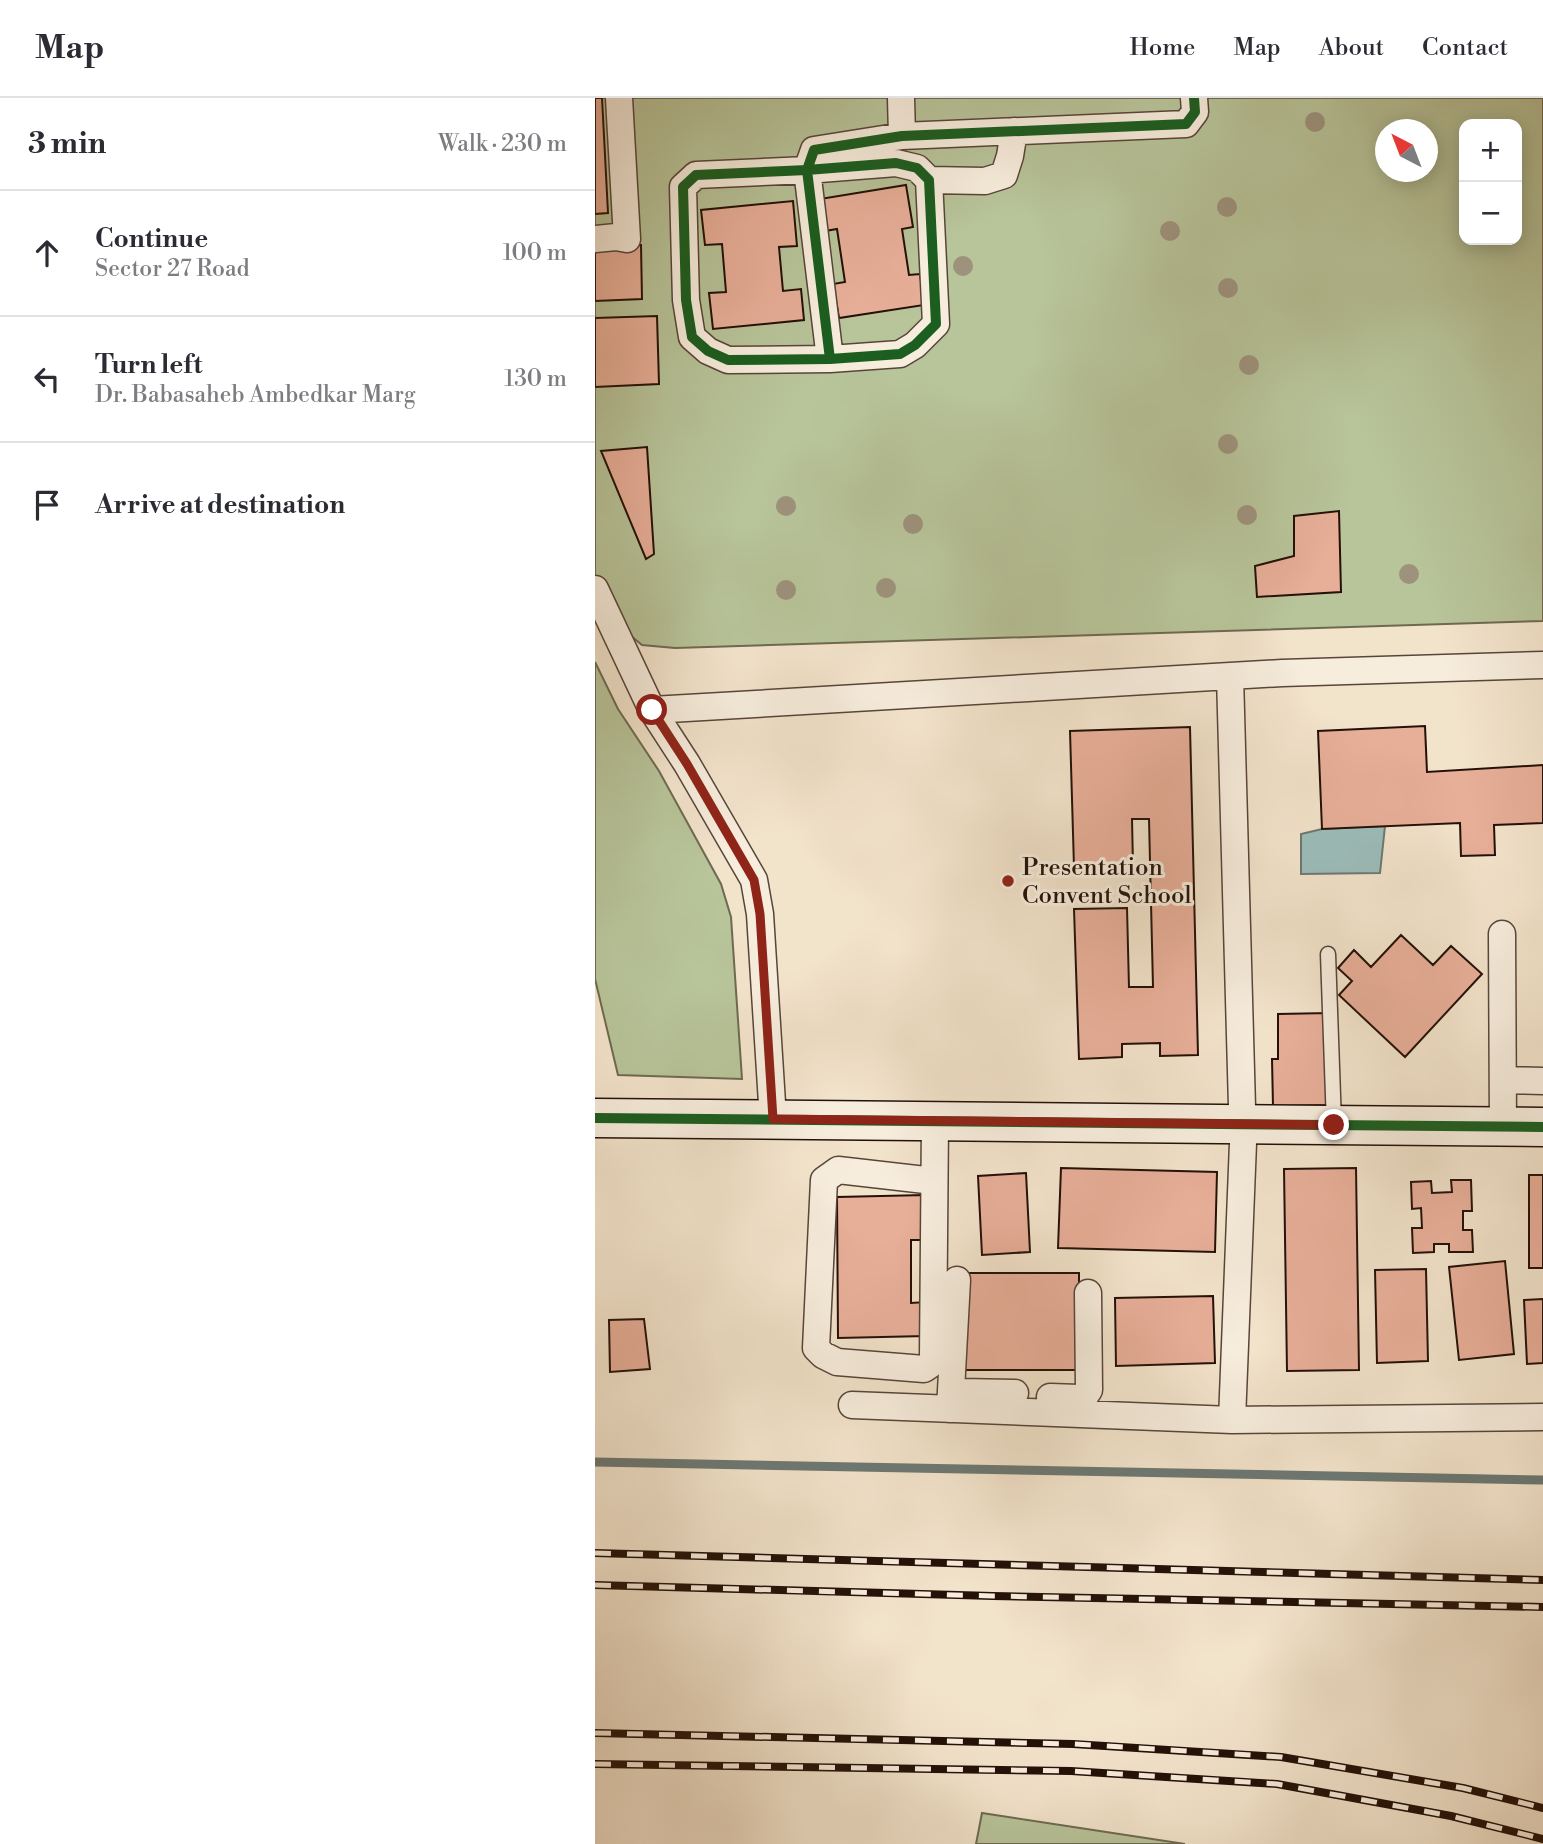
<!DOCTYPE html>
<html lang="en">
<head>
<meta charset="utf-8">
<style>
  :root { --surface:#fff; --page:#f7f7f7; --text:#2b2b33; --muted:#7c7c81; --line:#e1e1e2 }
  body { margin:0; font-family:"Libre Bodoni",serif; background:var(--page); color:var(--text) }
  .controls { position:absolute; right:21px; top:21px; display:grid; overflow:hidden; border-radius:14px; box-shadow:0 4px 18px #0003 }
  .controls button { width:63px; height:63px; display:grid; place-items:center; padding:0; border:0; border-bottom:2px solid var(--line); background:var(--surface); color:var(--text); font:35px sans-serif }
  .compass { position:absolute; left:780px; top:21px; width:63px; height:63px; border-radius:50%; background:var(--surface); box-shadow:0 4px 18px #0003; rotate:318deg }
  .stop { position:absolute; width:21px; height:21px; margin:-16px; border:5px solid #8f2418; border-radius:50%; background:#fff }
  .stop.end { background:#8f2418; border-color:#fff; box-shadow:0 2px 7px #0008 }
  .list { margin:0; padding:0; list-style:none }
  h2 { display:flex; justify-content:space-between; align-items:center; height:91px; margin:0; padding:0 28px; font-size:30px }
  h2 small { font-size:23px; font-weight:400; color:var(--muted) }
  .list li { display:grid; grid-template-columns:46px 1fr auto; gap:21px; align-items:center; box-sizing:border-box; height:126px; padding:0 28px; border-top:2px solid var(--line) }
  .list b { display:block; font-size:26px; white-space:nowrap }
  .list p { margin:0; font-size:23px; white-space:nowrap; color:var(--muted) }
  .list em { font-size:23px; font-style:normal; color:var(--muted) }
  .icon { flex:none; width:38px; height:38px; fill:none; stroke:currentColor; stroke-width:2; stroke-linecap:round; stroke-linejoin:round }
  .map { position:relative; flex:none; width:948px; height:1746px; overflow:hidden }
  header { display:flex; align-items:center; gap:42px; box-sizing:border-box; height:98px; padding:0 35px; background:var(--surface); border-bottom:2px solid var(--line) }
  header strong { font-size:33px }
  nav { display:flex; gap:38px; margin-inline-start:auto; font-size:24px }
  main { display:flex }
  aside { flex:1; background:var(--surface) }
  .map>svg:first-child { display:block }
</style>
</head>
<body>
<header>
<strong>Map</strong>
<nav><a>Home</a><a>Map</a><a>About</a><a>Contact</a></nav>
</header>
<main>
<aside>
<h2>3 min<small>Walk · 230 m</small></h2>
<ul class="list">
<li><svg class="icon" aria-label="ahead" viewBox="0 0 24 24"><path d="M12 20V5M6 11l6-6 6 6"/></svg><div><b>Continue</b><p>Sector 27 Road</p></div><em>100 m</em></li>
<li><svg class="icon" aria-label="left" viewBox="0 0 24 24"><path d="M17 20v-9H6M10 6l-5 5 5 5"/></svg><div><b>Turn left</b><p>Dr. Babasaheb Ambedkar Marg</p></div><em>130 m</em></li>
<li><svg class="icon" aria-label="arrive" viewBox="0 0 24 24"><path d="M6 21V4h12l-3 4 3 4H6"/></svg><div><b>Arrive at destination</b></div></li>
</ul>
</aside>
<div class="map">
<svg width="948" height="1746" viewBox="0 0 948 1746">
  <rect width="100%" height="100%" fill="#f2e3cb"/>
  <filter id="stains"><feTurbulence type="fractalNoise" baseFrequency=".00286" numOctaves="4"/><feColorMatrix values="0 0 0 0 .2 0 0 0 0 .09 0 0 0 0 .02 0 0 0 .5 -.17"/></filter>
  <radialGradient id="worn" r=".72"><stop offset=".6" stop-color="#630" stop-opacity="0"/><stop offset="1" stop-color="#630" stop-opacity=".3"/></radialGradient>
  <path fill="#b8c49a" stroke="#6e6a51" stroke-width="2" fill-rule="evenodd" d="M0,0H948V523L80,550L47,547L0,508ZM869,26H922V142H869ZM790,32H832V74H790Z
    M0,564L23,611L64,673L126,786L136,819L147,981L23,977L0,881Z
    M387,1715L590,1746H381Z"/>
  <path fill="#9cbdbb" stroke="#6c7873" stroke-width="2" d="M790,728L785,775L706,776V736L727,731Z"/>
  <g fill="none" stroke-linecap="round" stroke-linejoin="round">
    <path stroke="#6c7873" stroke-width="9" d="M0,1364L948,1382"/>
  </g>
  <path fill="#e7ae98" stroke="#241008" stroke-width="2" d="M0,0H7L13,115L0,116Z
    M311,87L318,129L307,131L314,177L325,176L329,207L244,220L238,186L250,184L242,131L230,133L225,101Z
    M198,103L202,148L184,149L188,193L206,191L209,222L118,231L114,195L131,194L127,146L110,147L106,112Z
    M46,147L47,201L0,203V148Z
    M62,218L64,286L0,289V220Z
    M52,349L59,456L51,461L6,353Z
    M744,413L746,494L662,499L660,468L699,458V418Z
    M830,628L832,674L948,667V725L899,727L900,757L866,758L865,725L727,731L723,633Z
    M595,629L603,957L565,958V945L527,946V959L484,961L479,811L532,810L534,889H558L554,721H537L538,767L479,769L475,633Z
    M806,837L838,867L856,848L887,876L810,959L744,897L757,883L743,870L759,852L776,869Z
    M734,915L735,1007L678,1008L677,961H683V916Z
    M466,1070L622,1074L620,1154L463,1150Z
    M761,1070L764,1272L692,1273L689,1071Z
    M431,1075L435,1154L387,1157L383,1078Z
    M934,1077H948V1170H934Z
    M856,1082H876L877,1113H868V1132H877L878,1154H854V1146H839V1154L818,1155L817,1130H827L826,1110L817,1111L816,1084L836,1083L837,1095L857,1094Z
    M330,1097V1142H316V1205L331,1204V1238L243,1240L242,1099Z
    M910,1163L919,1256L864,1262L854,1169Z
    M831,1171L833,1263L782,1265L780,1172Z
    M362,1175H484V1272H362Z
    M618,1198L620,1265L521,1268L520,1200Z
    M948,1201V1265L932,1266L929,1202Z
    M49,1221L55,1271L15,1274L14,1222Z"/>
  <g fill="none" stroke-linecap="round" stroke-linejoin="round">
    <defs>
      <path id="lane" d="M733,856L739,1026"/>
      <path id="street" d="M306,0L307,38
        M334,82L390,83L409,77L415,58L419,33
        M0,141L21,139L32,141L24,0
        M235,261L133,262L113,253L97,239L91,202L88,89L101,77L212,72L301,65L322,70L334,82L341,226L320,247L305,256L235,261L212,72L219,52L307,38L591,26L600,14L599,0
        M0,491L57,612L92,666L159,782L165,816L178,1021
        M635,578L648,1045L637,1322
        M57,612L687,575L948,567
        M907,836L908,1029
        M908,982L948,983
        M339,1083L243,1072L229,1082L221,1250L228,1257L242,1264L329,1271L335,1267L338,1260L340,1023
        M365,1294L420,1295
        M455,1299L484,1300L490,1298L494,1292L493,1195
        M257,1307L637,1322L948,1319
        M355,1311L362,1182"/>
      <path id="secondary" d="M0,1020L948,1029"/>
    </defs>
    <use href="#lane" stroke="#584539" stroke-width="17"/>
    <use href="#street" stroke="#584539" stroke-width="29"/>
    <use href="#secondary" stroke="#241008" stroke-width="41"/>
    <use href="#lane" stroke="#f7eddd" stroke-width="14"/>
    <use href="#street" stroke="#f7eddd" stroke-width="26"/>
    <use href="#secondary" stroke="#f7eddd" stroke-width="38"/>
    <defs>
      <path id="rail" d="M0,1455L948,1482
        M0,1487L398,1498L948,1509
        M0,1635L478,1646L686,1659L868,1690L948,1710
        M0,1666L476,1673L682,1686L856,1718L948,1741"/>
    </defs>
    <use href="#rail" stroke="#241008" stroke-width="8"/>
    <use href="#rail" stroke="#f7eddd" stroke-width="5" stroke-dasharray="16" stroke-linecap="butt"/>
    <defs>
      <path id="cycleway" d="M235,261L133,262L113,253L97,239L91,202L88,89L101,77L212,72L301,65L322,70L334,82L341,226L320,247L305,256L235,261L212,72L219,52L307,38L591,26L600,14L599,0
        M0,1020L948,1029"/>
    </defs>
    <use href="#cycleway" stroke="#f7eddd" stroke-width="15"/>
    <use href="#cycleway" stroke="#1b5e20" stroke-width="10"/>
  </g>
  <g fill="#9d927c">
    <circle cx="720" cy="24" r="10"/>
    <circle cx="632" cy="109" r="10"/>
    <circle cx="575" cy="133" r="10"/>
    <circle cx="368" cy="168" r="10"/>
    <circle cx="633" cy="190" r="10"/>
    <circle cx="654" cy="267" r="10"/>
    <circle cx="633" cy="346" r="10"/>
    <circle cx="191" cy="408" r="10"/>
    <circle cx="652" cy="417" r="10"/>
    <circle cx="318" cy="426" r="10"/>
    <circle cx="814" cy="476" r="10"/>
    <circle cx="291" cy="490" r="10"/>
    <circle cx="191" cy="492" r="10"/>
  </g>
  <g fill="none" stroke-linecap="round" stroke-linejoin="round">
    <path stroke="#8f2418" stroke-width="9" d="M57,612L92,666L159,782L165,816L178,1021L739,1027"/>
  </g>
  <circle fill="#8f2418" stroke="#f7eddd" stroke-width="2.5" cx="413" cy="783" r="7"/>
  <g text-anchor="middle" stroke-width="6" stroke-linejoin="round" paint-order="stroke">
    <g font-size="24" fill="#241008" stroke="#f7eddd" text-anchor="start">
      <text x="427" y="777">Presentation<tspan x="427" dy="28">Convent School</tspan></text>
    </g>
  </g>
  <rect width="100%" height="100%" filter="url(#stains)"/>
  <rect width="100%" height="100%" fill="url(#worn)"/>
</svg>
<div class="controls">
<button>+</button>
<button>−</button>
</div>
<svg class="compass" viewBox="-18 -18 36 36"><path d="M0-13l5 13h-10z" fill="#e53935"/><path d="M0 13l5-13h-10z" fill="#7c7c81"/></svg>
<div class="stop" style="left:57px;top:612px"></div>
<div class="stop end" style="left:739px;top:1027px"></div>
</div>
</main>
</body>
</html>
